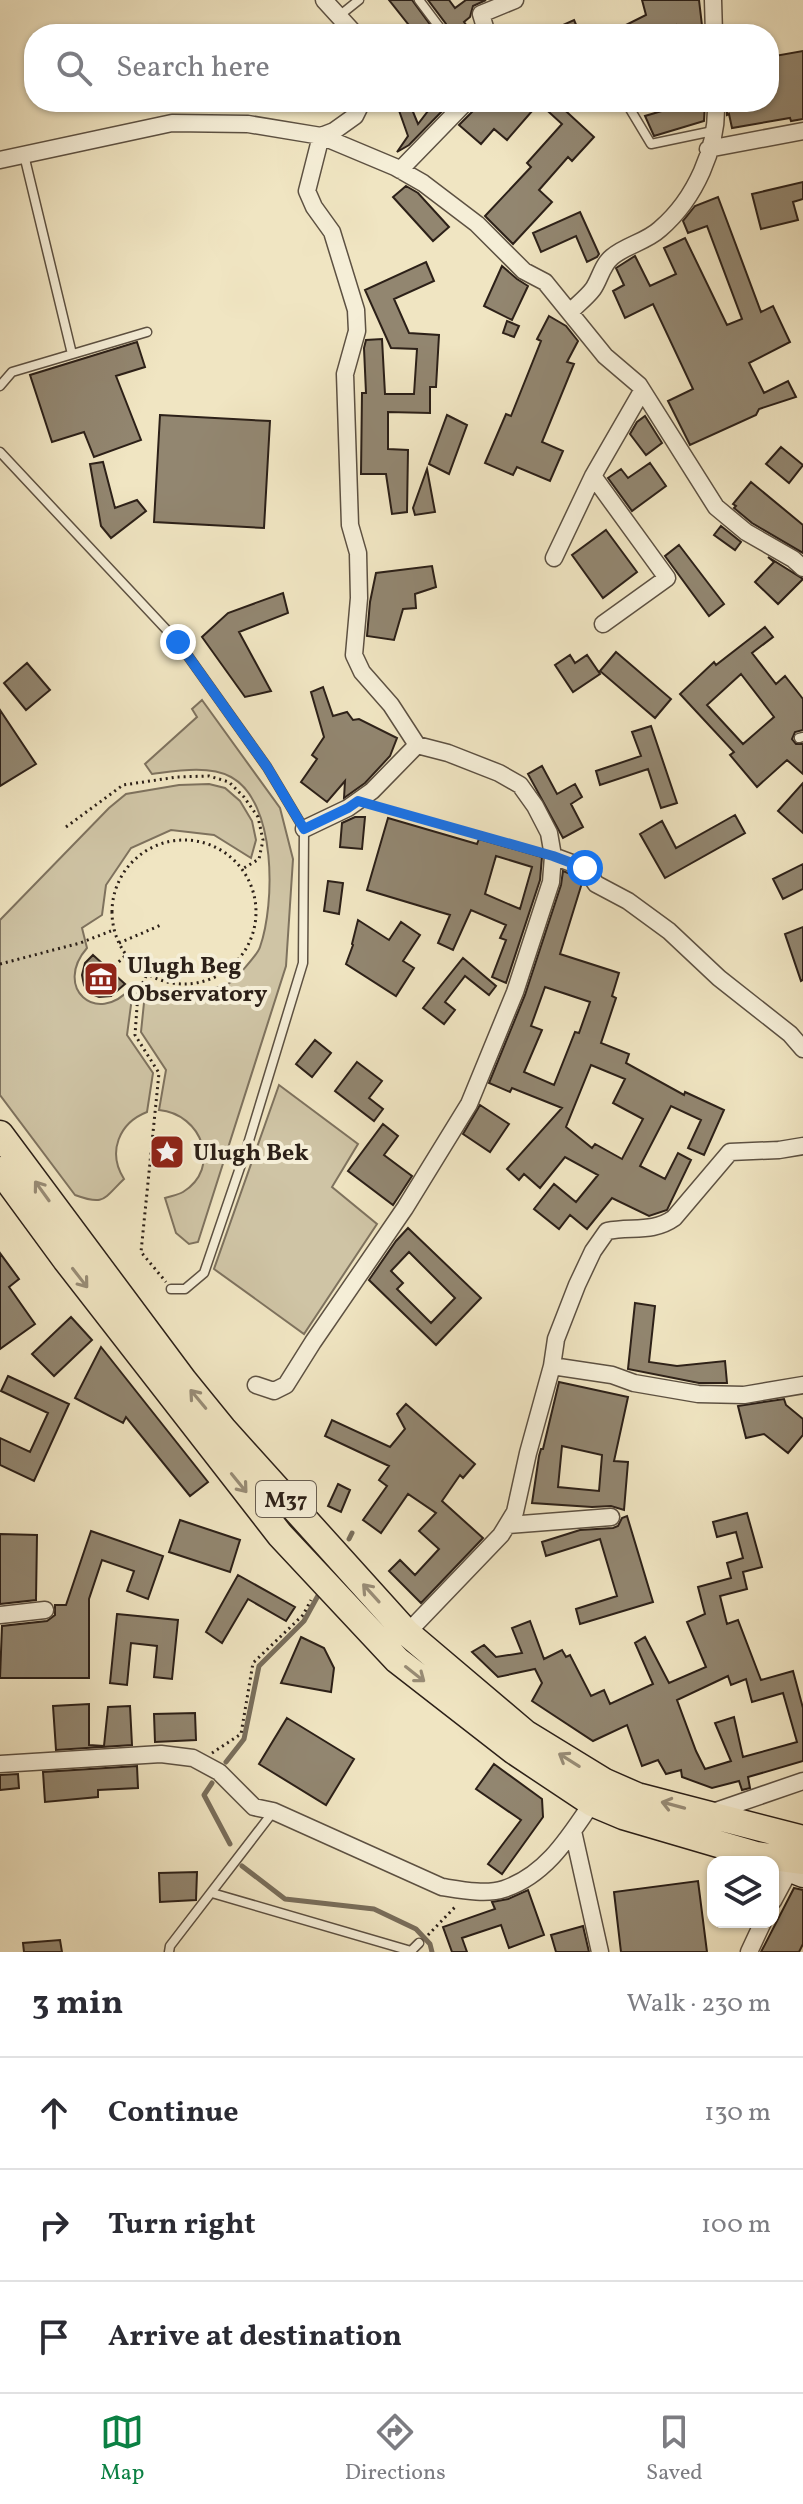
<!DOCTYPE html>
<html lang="en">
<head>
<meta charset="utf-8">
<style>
  :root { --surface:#fff; --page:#f2f2f3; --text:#2b2b33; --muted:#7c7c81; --line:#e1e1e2; --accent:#0b8043 }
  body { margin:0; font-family:Vollkorn,serif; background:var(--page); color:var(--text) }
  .controls { position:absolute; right:24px; bottom:24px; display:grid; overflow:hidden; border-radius:16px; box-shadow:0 2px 6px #0004 }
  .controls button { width:72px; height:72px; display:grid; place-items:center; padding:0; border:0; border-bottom:2px solid var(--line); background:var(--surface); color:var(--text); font:40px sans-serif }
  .stop { position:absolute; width:24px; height:24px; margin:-18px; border:6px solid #1a73e8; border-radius:50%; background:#fff }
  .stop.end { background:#1a73e8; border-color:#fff; box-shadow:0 2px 8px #0008 }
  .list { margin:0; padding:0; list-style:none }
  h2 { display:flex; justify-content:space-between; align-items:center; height:104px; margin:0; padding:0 32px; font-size:34px }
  h2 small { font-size:26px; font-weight:400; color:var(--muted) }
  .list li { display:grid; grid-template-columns:52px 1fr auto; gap:24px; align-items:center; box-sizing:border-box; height:112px; padding:0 32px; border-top:2px solid var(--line) }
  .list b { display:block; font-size:30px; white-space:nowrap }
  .list em { font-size:26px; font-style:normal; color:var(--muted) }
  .icon { flex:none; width:44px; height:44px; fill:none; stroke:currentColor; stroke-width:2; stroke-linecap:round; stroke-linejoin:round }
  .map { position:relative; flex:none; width:803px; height:1952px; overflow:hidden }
  .search { position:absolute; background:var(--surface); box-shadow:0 2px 6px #0004; left:24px; right:24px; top:24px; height:88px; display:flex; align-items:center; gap:20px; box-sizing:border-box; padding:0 28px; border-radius:32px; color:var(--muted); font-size:30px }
  .sheet { height:440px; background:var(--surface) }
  nav { display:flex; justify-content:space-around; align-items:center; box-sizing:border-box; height:112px; border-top:2px solid var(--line); background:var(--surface); font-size:22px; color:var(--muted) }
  nav a { display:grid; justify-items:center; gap:4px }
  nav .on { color:var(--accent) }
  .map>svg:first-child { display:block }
</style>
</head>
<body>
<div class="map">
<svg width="803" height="1952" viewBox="0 0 803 1952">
  <rect width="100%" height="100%" fill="#f0e5c2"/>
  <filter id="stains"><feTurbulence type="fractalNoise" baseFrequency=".0025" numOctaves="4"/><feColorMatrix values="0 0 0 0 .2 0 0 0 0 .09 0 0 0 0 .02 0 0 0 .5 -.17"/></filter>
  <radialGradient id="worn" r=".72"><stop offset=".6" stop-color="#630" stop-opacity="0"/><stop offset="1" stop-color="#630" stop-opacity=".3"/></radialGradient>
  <path fill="#cfc4a5" stroke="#7e725e" stroke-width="2" d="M202,700L280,808L293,859L286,966L198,1242L189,1244L176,1233L165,1198C171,1196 178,1195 183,1192C222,1168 202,1114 159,1110L166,1070L141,1032L145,993L151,989C177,994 184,996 210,989C215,987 224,987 228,984C235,980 258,954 260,947C275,904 277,802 231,777C209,765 176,771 152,774L145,764L197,717L192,709Z
    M209,784L225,788L240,801L252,821L256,840L251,858L214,835L171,830L131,848L106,885L102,915L82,928L87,948C53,987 96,1027 131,988L133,990L127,1035L153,1073L147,1112C119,1123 107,1152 124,1179C103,1199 105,1206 75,1195L0,1095V920L109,808L126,794L179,785Z
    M279,1085L358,1144L332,1187L377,1224L304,1334L214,1269Z"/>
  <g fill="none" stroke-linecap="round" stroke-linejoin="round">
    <path stroke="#796e5b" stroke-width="5" d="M349,1539L352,1533
      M226,1762L244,1739L259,1666L304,1621L320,1592
      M212,1783L204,1795L230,1844
      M242,1866L285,1899L374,1909L416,1929L430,1944L432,1952"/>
  </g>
  <path fill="#928670" stroke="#2c2018" stroke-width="2" fill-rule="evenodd" d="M389,0H412L437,34H416Z
    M428,0H449L455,8L466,0H486L473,6L470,17L464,22L473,34H443L447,30L446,24Z
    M642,0H699L703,34H678L676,25L640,34H608L646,15Z
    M574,20L580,34H543Z
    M803,51V119L791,121L790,118L732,128L729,114L727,115V102H769V89L774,88L769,57Z
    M396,102H409L418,124L434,103L433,102H451L409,145L397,152L408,136Z
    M477,102H556L594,137L572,161L568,157L539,190L552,202L513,244L485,216L531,167L527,163L562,124L539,103L507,140L494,129L481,144L459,125L474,110Z
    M677,102H705L704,121L654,136L645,116L679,106Z
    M803,182V199L793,202L798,220L761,229L752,194Z
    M406,186L418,193L449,227L433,241L393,197Z
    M718,197L761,312L773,306L790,342L749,363L764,393L788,381L796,397L759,409L756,415L690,445L668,401L693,389L653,304L625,318L613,291L624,285L616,268L635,256L650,286L676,274L664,248L685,238L727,325L742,319L707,226L688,233L683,221L695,206Z
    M580,212L599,254L597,257L587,262L576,236L541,252L533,233Z
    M426,262L434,281L394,299L409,333L439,335L436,387H430V413L388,412V449L408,450L407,512L392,514L386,474H361L362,393H366L364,348L366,340L382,339L385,394H414L417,349L391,348L365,290Z
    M502,266L517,279L528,286L512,320L484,306Z
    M549,316L566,326L578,341L567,362L574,364L542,442L563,451L550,481L517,467L513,475L485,463L506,414L511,416L541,341L537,339Z
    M507,321L519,326L514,337L503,333Z
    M137,342L145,367L116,376L141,440L94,457L84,432L52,442L30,375Z
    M160,415L270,421L264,528L154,522Z
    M447,415L467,425L449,474L429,464Z
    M645,416L662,443L646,455L630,434L637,422Z
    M781,447L803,465L789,483L766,464Z
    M103,462L115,508L137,500L146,511L111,538L101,526L90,464Z
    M650,463L666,486L632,511L608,478L621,469L628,478Z
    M427,469L435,512L415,515L413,508Z
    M751,482L803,525V553L752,523L734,508L736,506L733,504Z
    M721,526L741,542L735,550L714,535Z
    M606,530L637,572L603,598L572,555Z
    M679,545L724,604L709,616L665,556Z
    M768,557L803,579L778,604L755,582L774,562Z
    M432,566L436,587L415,594L416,608L403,609L394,640L367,636L370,602L376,573Z
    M283,593L288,613L239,632L271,691L245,697L202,637L228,613Z
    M765,627L773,637L752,653L776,684L785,676L803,699V730L795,732L792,739L796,744H803V774L787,760L757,787L730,755L734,752L680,694L714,662L716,665ZM741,674L774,717L743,744L707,705Z
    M616,652L671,699L655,718L600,671Z
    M570,655L575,663L587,655L600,674L573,692L555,665Z
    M27,663L50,690L26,710L4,683Z
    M323,687L333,716L347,712L353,720L359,719L397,738L390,756L365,783L344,798L345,781L327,802L301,782L317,759L312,755L324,737L311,692Z
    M0,710L36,764L0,786Z
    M651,726L677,803L661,808L648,769L600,785L596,771L641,756L632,732Z
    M542,766L557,794L575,784L582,797L571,804L583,827L563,838L528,774Z
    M803,783V833L778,811Z
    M735,815L745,833L665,878L640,834L662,821L676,848Z
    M355,817H365L362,849L340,847L342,823Z
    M388,818L477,844L479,839L542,857L540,880L506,983L492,977L506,940L500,938L506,925L471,910L453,950L438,943L450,915L367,890ZM496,856L532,867L520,909L485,894Z
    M803,864V889L783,899L773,879Z
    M563,871L578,877L582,883L560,954L619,973L612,996L616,998L601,1043L629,1054L626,1063L684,1095L685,1092L724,1110L704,1155L688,1148L701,1120L671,1106L640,1166L665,1179L678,1153L691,1160L667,1210L649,1216L612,1198L587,1229L570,1215L559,1229L534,1209L554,1184L576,1202L598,1175L565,1157L540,1188L524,1174L519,1180L507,1169L562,1108L512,1088L510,1092L489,1083L525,995L561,885ZM545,987L590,1002L579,1033L575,1032L554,1085L524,1072L542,1030L531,1026ZM591,1065L625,1079L613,1103L643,1119L622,1159L595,1144L592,1148L566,1127Z
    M328,881L343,883L339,914L324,911Z
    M358,920L389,940L401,922L420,935L403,961L414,968L396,996L346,964L353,945L352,944Z
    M803,927V980L801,981L785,934Z
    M93,955L125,984L111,996L99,997L89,993L84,985L82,975L85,963Z
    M463,958L496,986L489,995L465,976L445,1002L455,1010L444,1024L423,1008Z
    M315,1040L331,1053L312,1077L296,1064Z
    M357,1062L382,1081L369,1098L383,1109L374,1121L335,1091Z
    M480,1105L509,1124L490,1152L463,1134Z
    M383,1124L398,1136L384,1155L412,1176L393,1205L348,1171Z
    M408,1228L481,1298L436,1345L369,1280L396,1241ZM409,1252L455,1298L431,1323L397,1289L403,1283L391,1271Z
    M0,1253L19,1279L9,1287L35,1324L0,1349Z
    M635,1303L655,1306L649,1362L677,1366L725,1361L727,1383H699L628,1369Z
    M71,1317L92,1340L54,1376L32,1354Z
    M101,1347L208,1482L190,1496L126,1417L123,1423L75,1398Z
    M8,1376L69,1404L34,1481L0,1465V1438L30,1452L48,1413L1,1391Z
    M559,1382L628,1397L614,1461L628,1462L624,1510L611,1506L592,1507L532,1503L539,1456L541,1449H543ZM562,1446L602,1455L599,1491L558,1487Z
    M784,1399L786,1405L803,1419V1435L788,1453L764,1434L746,1438L738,1406Z
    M406,1404L475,1464L463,1478L460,1475L442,1501L483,1538L421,1603L389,1571L400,1560L415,1575L439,1549L419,1531L436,1513L408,1494L381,1533L363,1520L387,1486L379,1480L389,1466L325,1436L332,1420L390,1447L405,1429L397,1414Z
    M338,1484L350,1490L341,1512L328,1506Z
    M747,1513L762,1567L743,1572L747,1589L720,1596L727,1624L738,1620L761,1680L793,1671L803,1708V1761L748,1777L750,1788L742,1790L739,1781L712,1788L682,1777L681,1770L666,1774L658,1760L642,1766L627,1725L593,1741L532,1701L542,1683L535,1669L498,1677L472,1652L484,1645L496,1657L522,1653L512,1628L530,1621L544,1659L562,1650L566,1657L570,1655L591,1696L604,1690L610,1704L653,1684L635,1643L645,1637L669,1683L706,1667L687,1622L705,1614L698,1587L731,1578L727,1563L743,1558L736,1532L717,1537L713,1522ZM728,1676L731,1685L746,1679L752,1702L783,1693L797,1742L743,1757L734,1717L715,1723L731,1761L705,1769L696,1751L677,1700Z
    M627,1516L653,1602L580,1624L576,1609L617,1596L600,1539L546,1556L542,1542L580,1530L613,1528L618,1526L622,1518Z
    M180,1520L240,1540L230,1572L169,1552Z
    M91,1531L163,1556L148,1599L127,1591L134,1571L102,1560L89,1599V1678H0L2,1626L47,1621L55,1615V1605H66Z
    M0,1534L37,1535L36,1600L0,1604Z
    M238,1575L295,1607L286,1621L248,1599L222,1643L206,1632Z
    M117,1614L178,1620L172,1679L154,1677L157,1646L131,1643L127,1685L110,1683Z
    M301,1637L324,1648L334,1668L331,1692L281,1683Z
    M89,1704V1745L104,1746L108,1707L130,1706L132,1745L56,1750L53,1706Z
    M195,1713L196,1740L155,1742L154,1714Z
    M287,1718L354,1759L326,1805L259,1764Z
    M494,1764L542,1799L543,1817L502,1874L488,1864L521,1820L476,1789Z
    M137,1766L138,1788L98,1790V1797L45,1802L43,1772Z
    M18,1774L19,1788L0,1790V1775Z
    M197,1872L196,1900L160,1902L159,1873Z
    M698,1881L707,1952H621L614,1892Z
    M794,1888L803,1890V1944L799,1952H761Z
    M528,1890L544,1935L509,1948L501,1925L462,1938L467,1952H452L443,1927L495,1909L492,1902L508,1899Z
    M583,1926L589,1952H556L551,1935Z
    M60,1940L62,1952H24L23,1943Z"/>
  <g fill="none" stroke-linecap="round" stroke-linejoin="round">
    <defs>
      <path id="lane" d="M419,0L440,28
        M339,16L359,0
        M627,104L651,144L713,131
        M24,155L72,354
        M0,386L12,372L147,332
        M0,452L178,642L267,767L304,829L303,963L247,1147L204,1273L185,1289H171
        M799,738L803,737
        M212,1893L411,1951L419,1943
        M169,1952L170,1946L273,1812"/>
      <path id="street" d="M324,0L355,34
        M713,0L714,34
        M487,34L481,14L515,0
        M708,149L803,131
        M0,160L172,123L248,124L321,136L334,131L355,116L362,102
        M400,170L466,102
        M571,311C578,304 587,297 593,289C600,279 602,265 612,257C626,245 646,242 660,229C695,199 718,148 716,102
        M593,476L667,578L603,624
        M554,558L593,476L642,391
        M304,829L348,808L372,791L417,745
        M553,856L585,868L596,884L628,901L669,931L719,978L790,1034L803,1049
        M552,1366L612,1375L634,1383L698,1394L744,1395L803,1385
        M256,1385L274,1391L286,1385L313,1342L405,1208L469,1104L515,992L551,882L553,856L549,833L535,806L520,785L499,773L448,753L417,745L391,705L362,672L354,655L359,598L358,553L350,525L345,374L357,331L356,310L332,232L314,207L307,191L321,136L395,167L423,183L477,224L524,271L545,282L605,356L639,385L716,507L746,532L793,559L803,568
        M508,1525L611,1517
        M0,1615L45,1610
        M407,1633L501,1535L515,1512L528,1453L552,1366L556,1339L577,1285L593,1251L607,1231C631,1226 653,1233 674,1218L730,1152L779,1150L803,1146
        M0,1764L161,1754L193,1758L219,1772L254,1807L273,1811L442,1887C461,1890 486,1895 504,1889C546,1875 569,1837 592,1803
        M710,1813L803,1781
        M573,1831L600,1952
        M773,1901L794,1862
        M749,1952L763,1922"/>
      <path id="secondary" d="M773,1864L803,1876"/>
      <path id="primary" d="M0,1134L184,1381L223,1429L407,1633L525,1733L605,1782L637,1796L803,1839
        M0,1170L66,1260L280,1535L397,1660L514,1751L592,1803L623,1816L756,1855L803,1861"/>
    </defs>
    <use href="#lane" stroke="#5d5142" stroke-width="11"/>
    <use href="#street" stroke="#5d5142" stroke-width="19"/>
    <use href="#secondary" stroke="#2c2018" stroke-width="25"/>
    <use href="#primary" stroke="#2c2018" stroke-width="29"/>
    <path stroke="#2c2018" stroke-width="3" stroke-dasharray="2 4" stroke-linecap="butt" d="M377,806L535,851
      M66,827L123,785L177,777L209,776L229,782L244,797L258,817L263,840L259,859L244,868
      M112 912a72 72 0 1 1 144 0a72 72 0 1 1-144 0Z
      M119,943L161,925
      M0,964L80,943L111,931
      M110,970L125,956
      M146,976L138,993L135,1035L159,1073L141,1252L166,1282
      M212,1753L241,1734L253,1663L303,1615L311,1600
      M428,1935L456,1906"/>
    <use href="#lane" stroke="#f5eed7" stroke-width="8"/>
    <use href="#street" stroke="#f5eed7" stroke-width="16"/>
    <use href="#secondary" stroke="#f5eed7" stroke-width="22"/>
    <use href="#primary" stroke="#f0e5c2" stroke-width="26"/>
  </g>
  <defs><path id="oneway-shaft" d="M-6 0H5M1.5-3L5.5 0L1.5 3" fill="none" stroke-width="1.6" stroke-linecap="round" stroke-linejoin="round" transform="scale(2)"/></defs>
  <g stroke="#988c76">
    <use href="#oneway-shaft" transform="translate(42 1191) rotate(-126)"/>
    <use href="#oneway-shaft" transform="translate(80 1278) rotate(52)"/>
    <use href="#oneway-shaft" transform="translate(198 1399) rotate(-130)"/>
    <use href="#oneway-shaft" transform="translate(239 1483) rotate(51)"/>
    <use href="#oneway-shaft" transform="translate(371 1593) rotate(-132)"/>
    <use href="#oneway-shaft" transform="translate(415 1674) rotate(38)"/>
    <use href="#oneway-shaft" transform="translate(569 1760) rotate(-148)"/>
    <use href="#oneway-shaft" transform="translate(673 1805) rotate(-165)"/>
  </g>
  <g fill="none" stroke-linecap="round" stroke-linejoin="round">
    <path stroke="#1a73e8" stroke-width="10" d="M178,642L267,767L304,829L348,808L358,801L553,856L585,868"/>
  </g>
  <defs>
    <symbol id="museum-square" viewBox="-11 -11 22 22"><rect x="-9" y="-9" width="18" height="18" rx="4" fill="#8f2418" stroke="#f5eed7"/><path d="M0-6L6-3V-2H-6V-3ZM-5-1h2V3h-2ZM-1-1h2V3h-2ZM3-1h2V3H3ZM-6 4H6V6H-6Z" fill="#fff"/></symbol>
    <symbol id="sight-square" viewBox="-11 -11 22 22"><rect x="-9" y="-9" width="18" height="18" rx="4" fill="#8f2418" stroke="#f5eed7"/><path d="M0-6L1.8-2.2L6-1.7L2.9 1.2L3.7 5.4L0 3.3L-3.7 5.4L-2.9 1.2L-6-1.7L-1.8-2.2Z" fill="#fff"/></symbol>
  </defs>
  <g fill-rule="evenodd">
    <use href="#museum-square" x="81" y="959" width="40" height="40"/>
    <use href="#sight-square" x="147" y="1132" width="40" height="40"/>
  </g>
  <g text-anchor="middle" stroke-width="8" stroke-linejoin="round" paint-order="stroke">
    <rect fill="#f5eed7" stroke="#685e51" stroke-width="2" x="256" y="1481" width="60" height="36" rx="6"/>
    <g font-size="22" font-weight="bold" fill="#2c2018">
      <text x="286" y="1507">M37</text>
    </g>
    <g font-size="24" font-weight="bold" fill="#2c2018" stroke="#f5eed7" text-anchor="start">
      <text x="127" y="973">Ulugh Beg<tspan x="127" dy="28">Observatory</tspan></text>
      <text x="193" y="1160">Ulugh Bek</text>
    </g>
  </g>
  <rect width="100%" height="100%" filter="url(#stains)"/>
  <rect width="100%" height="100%" fill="url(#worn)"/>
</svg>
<div class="controls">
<button><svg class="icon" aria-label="layers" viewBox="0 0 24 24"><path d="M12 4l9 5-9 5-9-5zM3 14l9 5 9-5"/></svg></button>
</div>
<div class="stop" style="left:585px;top:868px"></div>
<div class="stop end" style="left:178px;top:642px"></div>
<div class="search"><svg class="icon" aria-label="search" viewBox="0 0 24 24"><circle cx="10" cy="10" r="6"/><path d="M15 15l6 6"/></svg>Search here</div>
</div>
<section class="sheet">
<h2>3 min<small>Walk · 230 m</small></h2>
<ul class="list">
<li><svg class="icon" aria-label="ahead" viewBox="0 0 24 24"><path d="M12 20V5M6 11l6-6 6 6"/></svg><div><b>Continue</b></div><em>130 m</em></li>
<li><svg class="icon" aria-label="right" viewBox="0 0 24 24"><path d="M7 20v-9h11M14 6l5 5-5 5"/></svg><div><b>Turn right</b></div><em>100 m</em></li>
<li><svg class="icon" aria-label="arrive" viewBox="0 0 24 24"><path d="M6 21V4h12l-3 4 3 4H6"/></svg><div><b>Arrive at destination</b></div></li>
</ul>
</section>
<nav>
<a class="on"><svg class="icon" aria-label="map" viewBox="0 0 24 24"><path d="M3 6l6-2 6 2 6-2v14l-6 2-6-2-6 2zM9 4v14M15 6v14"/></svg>Map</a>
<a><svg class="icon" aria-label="directions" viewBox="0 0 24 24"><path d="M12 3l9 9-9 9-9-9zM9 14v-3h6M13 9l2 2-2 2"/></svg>Directions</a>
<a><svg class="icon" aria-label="saved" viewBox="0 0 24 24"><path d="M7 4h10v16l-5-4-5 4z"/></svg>Saved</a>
</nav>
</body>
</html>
